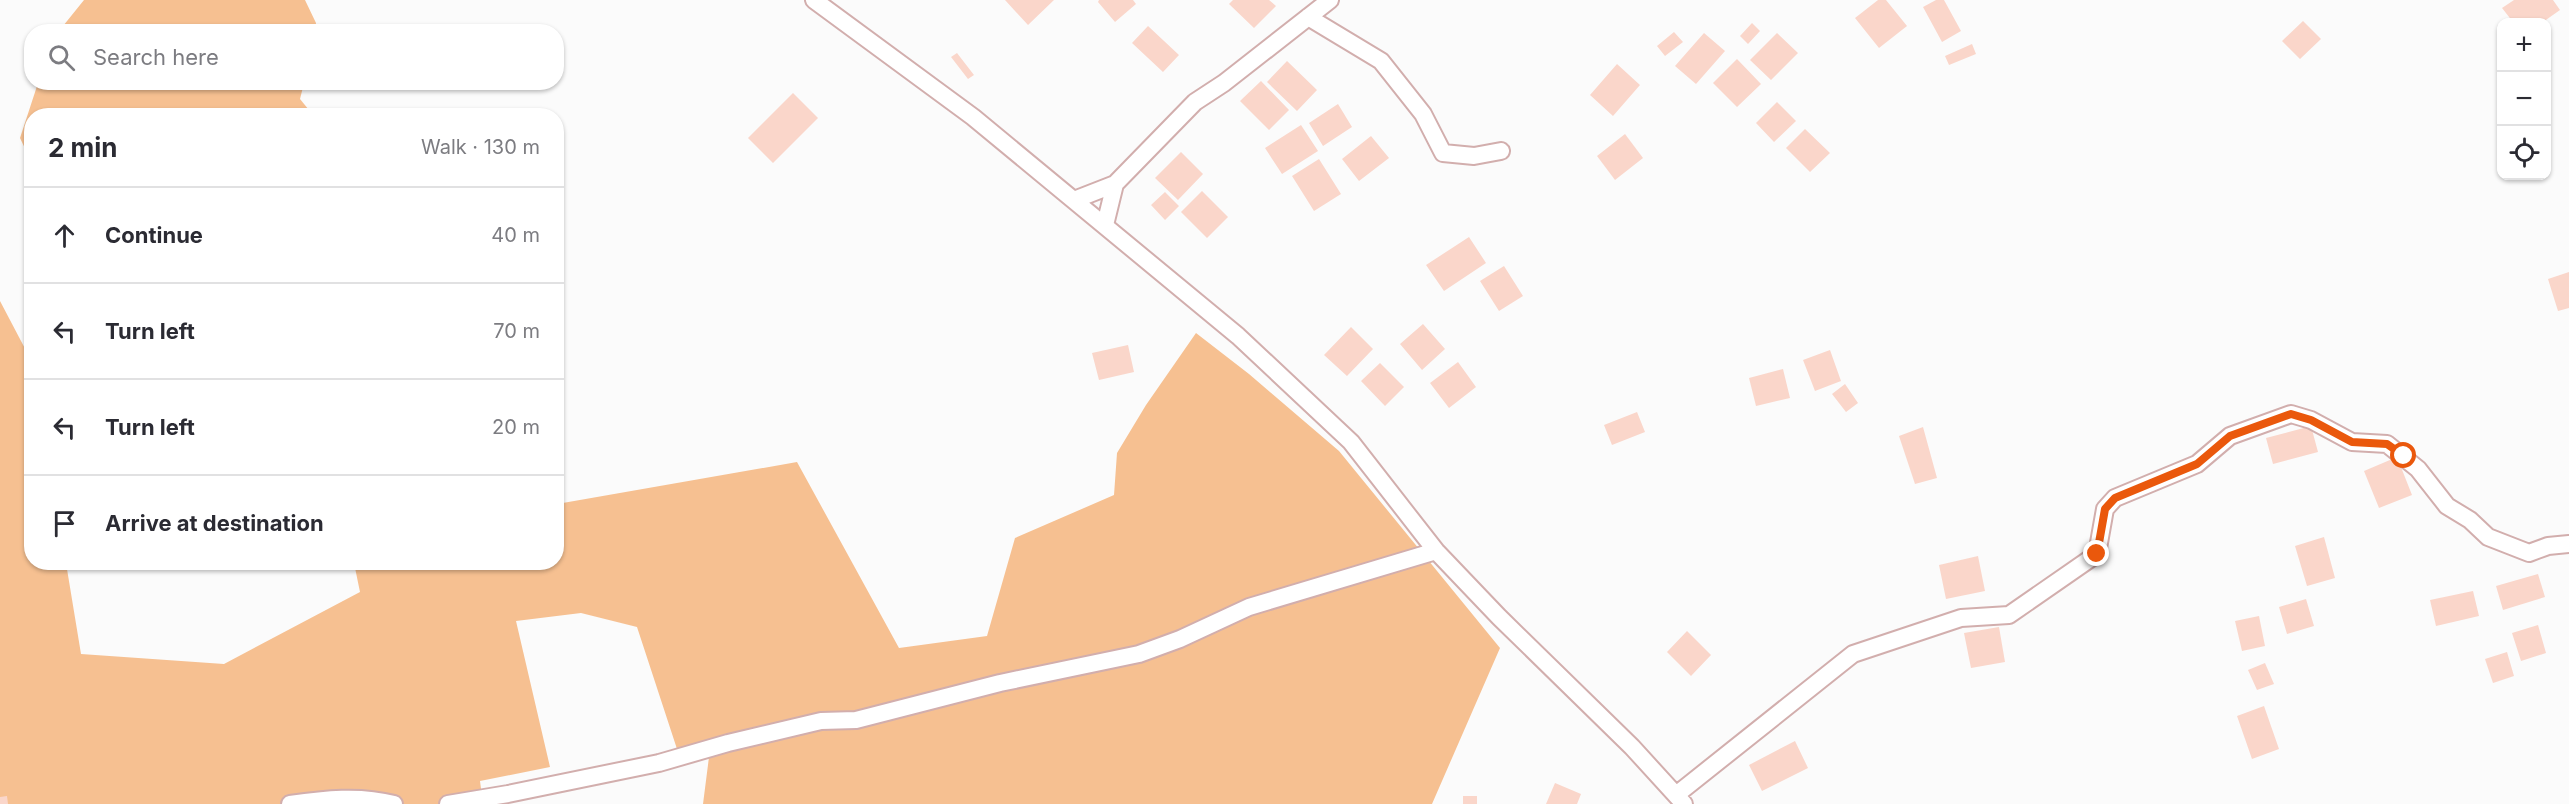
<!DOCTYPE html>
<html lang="en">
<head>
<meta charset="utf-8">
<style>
  :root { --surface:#fff; --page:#f7f7f7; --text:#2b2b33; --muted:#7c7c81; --line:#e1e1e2 }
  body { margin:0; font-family:Inter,sans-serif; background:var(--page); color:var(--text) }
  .controls { position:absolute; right:18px; top:18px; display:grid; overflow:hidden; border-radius:12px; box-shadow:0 2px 4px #0004 }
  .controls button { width:54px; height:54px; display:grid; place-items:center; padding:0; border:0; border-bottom:2px solid var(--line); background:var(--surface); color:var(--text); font:30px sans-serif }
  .stop { position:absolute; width:18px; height:18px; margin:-14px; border:4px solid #ea580c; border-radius:50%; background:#fff }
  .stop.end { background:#ea580c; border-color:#fff; box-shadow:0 2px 6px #0008 }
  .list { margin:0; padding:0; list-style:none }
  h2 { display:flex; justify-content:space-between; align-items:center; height:78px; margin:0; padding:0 24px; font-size:26px }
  h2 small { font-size:20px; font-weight:400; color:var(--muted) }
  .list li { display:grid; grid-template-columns:39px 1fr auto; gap:18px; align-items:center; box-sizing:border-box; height:96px; padding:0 24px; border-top:2px solid var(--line) }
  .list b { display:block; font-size:22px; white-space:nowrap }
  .list em { font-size:20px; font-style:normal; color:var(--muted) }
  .icon { flex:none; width:33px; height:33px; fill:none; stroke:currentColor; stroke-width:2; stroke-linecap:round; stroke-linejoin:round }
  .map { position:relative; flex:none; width:2569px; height:804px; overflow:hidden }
  .search { position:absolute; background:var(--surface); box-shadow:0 2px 4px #0004; left:24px; top:24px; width:540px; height:66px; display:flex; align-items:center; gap:15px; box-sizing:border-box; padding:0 21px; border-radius:24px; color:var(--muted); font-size:22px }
  .panel { position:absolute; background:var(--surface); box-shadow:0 2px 4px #0004; left:24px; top:108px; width:540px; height:462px; border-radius:24px }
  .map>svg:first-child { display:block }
</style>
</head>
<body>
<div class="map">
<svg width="2569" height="804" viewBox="0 0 2569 804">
  <rect width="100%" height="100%" fill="#fbfbfb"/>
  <path fill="#f6c091" d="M84,0H305L316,23L315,32L59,31Z
    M38,83H304L300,99L313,115L32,116L31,161L20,138Z
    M0,301L31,360L32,562L66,563L81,654L224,664L360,592L354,563L556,562L557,504L797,462L899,648L987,636L1015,538L1114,495L1117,453L1146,405L1196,333L1249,374L1339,451L1500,648L1432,804H703L709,757L677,749L637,627L581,613L516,621L550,767L480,781L483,804H0Z"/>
  <path fill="#fad6ca" d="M1005,0H1054L1028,25Z
    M1099,0H1133L1136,4L1115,22L1098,2Z
    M1233,0H1269L1276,6L1254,28L1229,4Z
    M1878,0H1886L1907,26L1879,48L1855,18Z
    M1936,0H1944L1961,31L1942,42L1923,7Z
    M2514,0H2553L2560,10L2543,22H2513L2502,8Z
    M2303,21L2321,39L2300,59L2282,41Z
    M1752,23L1760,31L1748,44L1740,36Z
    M1148,26L1179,55L1163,72L1132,43Z
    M1674,32L1683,42L1665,56L1657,46Z
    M1704,33L1725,51L1696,84L1675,66Z
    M1777,33L1798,53L1771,80L1750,60Z
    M1972,44L1976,54L1949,65L1945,56Z
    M957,53L974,75L968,79L951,57Z
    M1737,59L1761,84L1737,107L1713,83Z
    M1287,61L1317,90L1297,111L1267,82Z
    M1617,64L1640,85L1613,116L1590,95Z
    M1261,81L1289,110L1269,130L1240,101Z
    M793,93L818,118L773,163L748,138Z
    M1777,102L1796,121L1774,142L1756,123Z
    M1338,104L1352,127L1323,146L1309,123Z
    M1301,125L1318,151L1282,174L1265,148Z
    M1805,129L1830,153L1810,172L1786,148Z
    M1625,134L1643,158L1615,180L1597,156Z
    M1371,136L1389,158L1359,181L1342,159Z
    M1181,152L1203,174L1178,200L1155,178Z
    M1319,159L1341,194L1314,211L1292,176Z
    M1202,191L1228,217L1207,238L1181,212Z
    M1165,192L1179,206L1165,220L1151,205Z
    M1469,237L1486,263L1444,291L1426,265Z
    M1504,266L1523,296L1499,311L1480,281Z
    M2569,272V308L2558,311L2548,279Z
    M1423,324L1445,349L1422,370L1400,344Z
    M1351,327L1373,349L1347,376L1324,355Z
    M1128,345L1134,372L1099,380L1092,353Z
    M1830,350L1841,381L1815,391L1803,360Z
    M1458,362L1476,387L1449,408L1430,383Z
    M1380,363L1404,387L1385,406L1361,381Z
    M1783,369L1790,398L1756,406L1749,378Z
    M1845,384L1858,403L1846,412L1832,394Z
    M1637,412L1645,432L1612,445L1604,425Z
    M2311,426L2318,452L2273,464L2266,438Z
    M1923,427L1937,478L1915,484L1899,436Z
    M2397,457L2412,495L2379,508L2364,471Z
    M2324,537L2335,578L2307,586L2295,546Z
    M1978,556L1985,591L1946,599L1939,565Z
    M2538,574L2545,597L2503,610L2496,586Z
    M2473,591L2479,616L2436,626L2430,600Z
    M2306,599L2314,626L2287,634L2279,607Z
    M2259,616L2265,646L2242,651L2235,621Z
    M2538,625L2546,653L2521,661L2512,633Z
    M1999,627L2005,662L1971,668L1964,633Z
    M1687,631L1711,655L1691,676L1667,652Z
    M2507,652L2514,676L2493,683L2485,659Z
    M2265,663L2274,684L2257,690L2248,670Z
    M2264,706L2279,749L2252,759L2237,716Z
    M1795,741L1808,768L1762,791L1749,765Z
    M1555,783L1581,794L1577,804H1546Z
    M7,796L8,804H0V797Z
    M1463,796H1477V804H1463Z"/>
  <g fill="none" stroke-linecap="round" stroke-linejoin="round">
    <defs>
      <path id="street" d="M814,0L973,117L1238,336L1351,442L1436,551L1499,617L1632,747L1684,804
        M1308,17L1381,61L1423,114L1443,153L1474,156L1501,151
        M1074,200L1115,184L1195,102L1224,83L1330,0
        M1105,225L1115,184
        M1676,795L1853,654L1961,618L2009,615L2097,554L2105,509L2115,498L2197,464L2230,436L2291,414L2311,420L2352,442L2387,444L2418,469L2447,506L2470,520L2488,537L2529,553L2548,546L2569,544
        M290,804C324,799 360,795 394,804
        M448,804L508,794L659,763L728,743L821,721L856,720L1000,683L1139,654L1180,639L1249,607L1436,551"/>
    </defs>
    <use href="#street" stroke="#d2aead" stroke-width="20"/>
    <use href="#street" stroke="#fff" stroke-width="16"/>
  </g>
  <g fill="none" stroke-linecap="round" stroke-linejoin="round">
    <path stroke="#ea580c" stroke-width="8" d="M2097,554L2105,509L2115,498L2197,464L2230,436L2291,414L2311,420L2352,442L2387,444L2404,456"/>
  </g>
</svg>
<div class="controls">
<button>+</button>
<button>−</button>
<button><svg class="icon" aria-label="locate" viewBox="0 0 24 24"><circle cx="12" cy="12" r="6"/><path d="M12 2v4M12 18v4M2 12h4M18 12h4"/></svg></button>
</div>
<div class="stop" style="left:2404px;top:456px"></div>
<div class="stop end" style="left:2097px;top:554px"></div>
<div class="search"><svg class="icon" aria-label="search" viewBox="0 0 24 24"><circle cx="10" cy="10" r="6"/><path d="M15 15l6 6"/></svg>Search here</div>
<section class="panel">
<h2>2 min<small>Walk · 130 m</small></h2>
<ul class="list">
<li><svg class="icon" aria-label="ahead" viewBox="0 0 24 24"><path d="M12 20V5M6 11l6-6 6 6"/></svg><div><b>Continue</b></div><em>40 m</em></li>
<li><svg class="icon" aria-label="left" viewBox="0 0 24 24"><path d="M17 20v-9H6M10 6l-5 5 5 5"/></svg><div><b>Turn left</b></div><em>70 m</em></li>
<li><svg class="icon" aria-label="left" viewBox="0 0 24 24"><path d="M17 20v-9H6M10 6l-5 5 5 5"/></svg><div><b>Turn left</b></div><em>20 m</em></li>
<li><svg class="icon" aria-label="arrive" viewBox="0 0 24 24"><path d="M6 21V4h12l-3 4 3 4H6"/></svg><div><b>Arrive at destination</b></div></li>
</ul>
</section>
</div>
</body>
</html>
